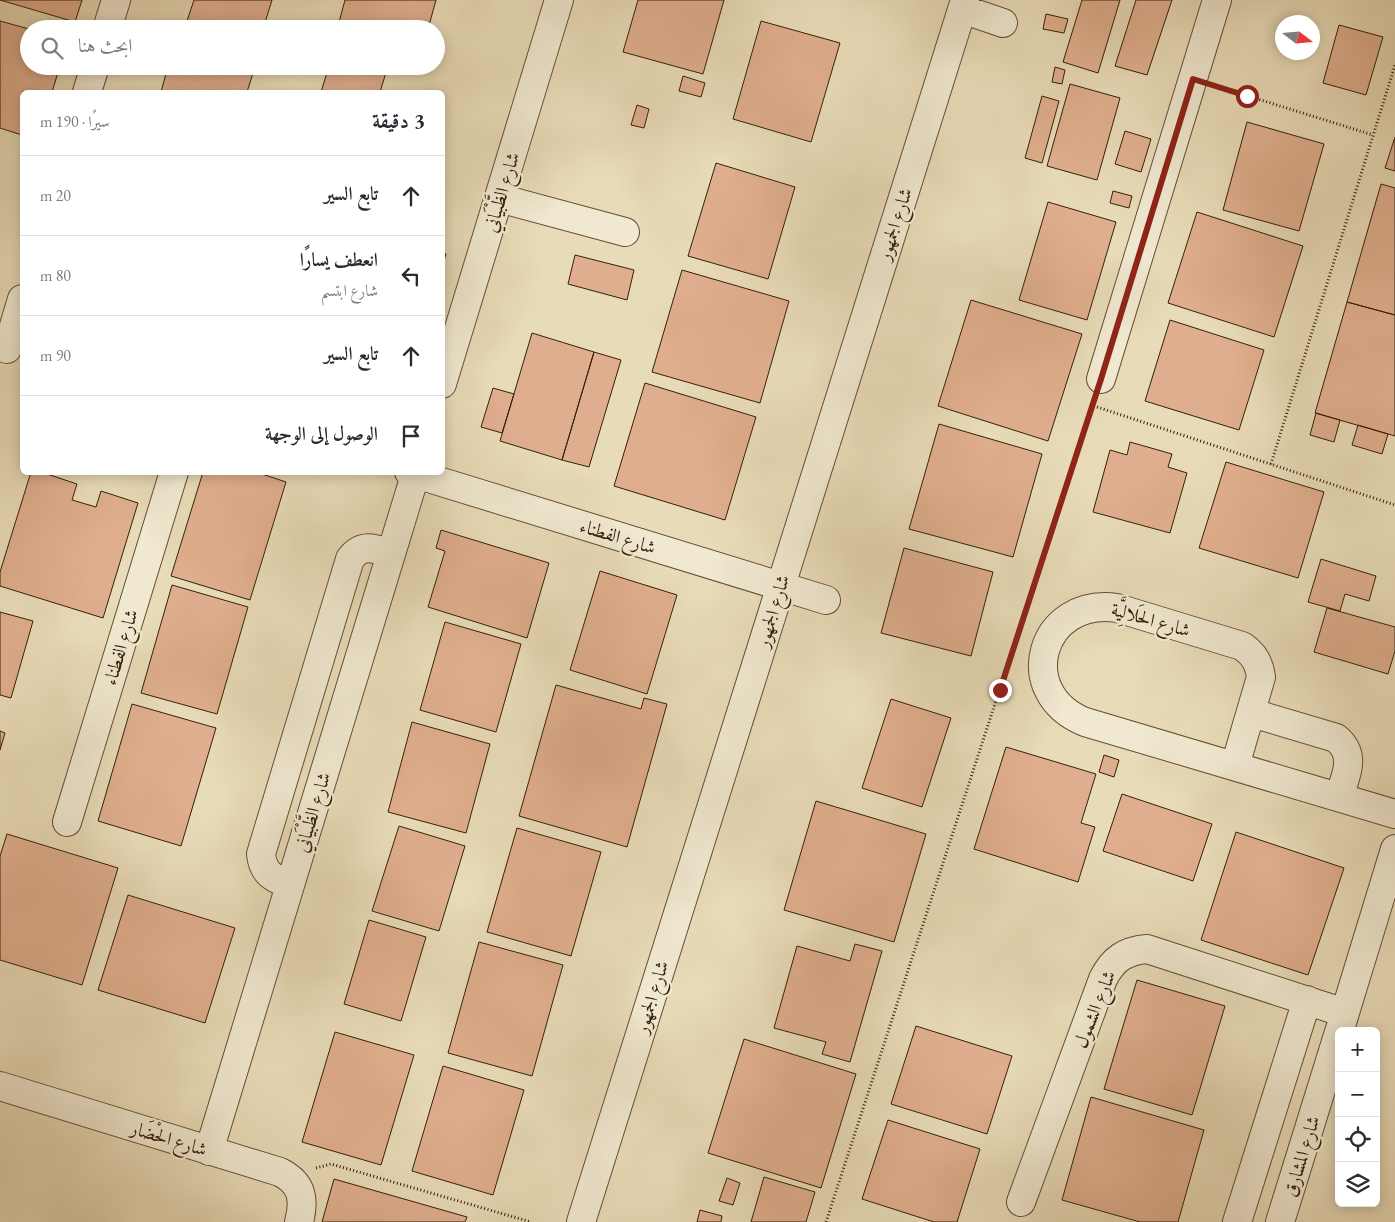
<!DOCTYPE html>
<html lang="ar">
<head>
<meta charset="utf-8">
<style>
  :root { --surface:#fff; --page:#f7f7f7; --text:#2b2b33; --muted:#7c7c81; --line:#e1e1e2 }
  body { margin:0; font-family:"EB Garamond",Amiri,serif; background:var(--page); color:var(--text); direction:rtl }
  .controls { position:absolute; right:15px; bottom:15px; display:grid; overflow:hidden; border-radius:8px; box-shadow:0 2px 12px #0003 }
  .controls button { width:45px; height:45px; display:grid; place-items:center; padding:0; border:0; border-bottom:1px solid var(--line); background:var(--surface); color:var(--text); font:25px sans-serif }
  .compass { position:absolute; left:1275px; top:15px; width:45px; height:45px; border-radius:50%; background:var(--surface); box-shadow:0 2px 12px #0003; rotate:106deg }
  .stop { position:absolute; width:15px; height:15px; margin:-11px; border:4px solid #8f2418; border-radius:50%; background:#fff }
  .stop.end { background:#8f2418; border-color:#fff; box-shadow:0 1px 5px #0008 }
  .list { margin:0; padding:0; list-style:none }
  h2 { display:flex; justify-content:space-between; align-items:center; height:65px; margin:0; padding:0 20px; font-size:21px }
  h2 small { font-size:16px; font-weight:400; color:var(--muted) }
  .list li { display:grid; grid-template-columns:32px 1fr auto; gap:15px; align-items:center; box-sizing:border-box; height:80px; padding:0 20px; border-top:1px solid var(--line) }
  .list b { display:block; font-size:19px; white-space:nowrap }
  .list p { margin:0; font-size:16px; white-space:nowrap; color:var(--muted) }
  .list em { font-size:16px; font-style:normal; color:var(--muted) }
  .icon { flex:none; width:28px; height:28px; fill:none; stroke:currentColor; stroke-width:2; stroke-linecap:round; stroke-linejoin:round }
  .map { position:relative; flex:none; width:1395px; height:1222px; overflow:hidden; direction:ltr }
  .search { position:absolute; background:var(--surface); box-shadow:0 2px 12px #0003; left:20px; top:20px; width:425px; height:55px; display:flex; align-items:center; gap:12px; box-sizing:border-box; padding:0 18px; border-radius:28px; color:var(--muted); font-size:19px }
  .panel { position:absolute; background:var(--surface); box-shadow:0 2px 12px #0003; left:20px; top:90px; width:425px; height:385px; border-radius:8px; direction:rtl }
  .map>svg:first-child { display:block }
</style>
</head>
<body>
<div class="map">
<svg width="1395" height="1222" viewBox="0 0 1395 1222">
  <rect width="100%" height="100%" fill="#e8dbb7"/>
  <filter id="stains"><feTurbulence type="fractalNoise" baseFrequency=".004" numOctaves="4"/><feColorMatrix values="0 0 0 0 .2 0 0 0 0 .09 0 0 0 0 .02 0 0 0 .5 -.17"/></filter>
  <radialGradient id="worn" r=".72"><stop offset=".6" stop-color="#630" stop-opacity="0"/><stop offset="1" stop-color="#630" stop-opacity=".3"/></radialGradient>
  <path fill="#dfae8e" stroke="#352008" d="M0,0H82L75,22Z
    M194,0H272L263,29H214L187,21Z
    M345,0H436L428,29H349L338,26Z
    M638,0H724L703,74L623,52Z
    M1082,0H1120L1098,73L1063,62Z
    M1136,0H1172L1147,75L1115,66Z
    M1046,14L1068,19L1064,33L1043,29Z
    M0,21L29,29V66H60L52,92H22V135L0,128Z
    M761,21L840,43L811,142L733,119Z
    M1339,25L1383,37L1366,95L1323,83Z
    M168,66H239L254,70L247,92H161Z
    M329,66H388L380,92H321Z
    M1055,67L1065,70L1062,84L1052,82Z
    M683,76L705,83L701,97L679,91Z
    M1070,84L1120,98L1097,180L1047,166Z
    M1042,96L1059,101L1042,163L1025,158Z
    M637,105L649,109L644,128L631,125Z
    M1247,122L1324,144L1299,231L1223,210Z
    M1125,131L1151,139L1141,172L1115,164Z
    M1395,137V171L1385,168Z
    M716,163L795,187L768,279L688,256Z
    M1381,184L1395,188V315L1347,302Z
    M1113,191L1132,196L1129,208L1110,203Z
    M1048,202L1116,222L1087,320L1019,300Z
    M1197,212L1303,246L1274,337L1168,303Z
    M442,253L446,254L442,267Z
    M575,255L634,270L627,300L568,284Z
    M682,270L789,301L760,403L652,372Z
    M971,300L1082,334L1048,441L938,406Z
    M1347,302L1395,315V436L1315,413Z
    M1170,320L1264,350L1239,430L1145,401Z
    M532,333L594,352L562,460L500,441Z
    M594,352L621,360L589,467L562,460Z
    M645,383L756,417L725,520L614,486Z
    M493,388L514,394L502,433L481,427Z
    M1316,413L1340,420L1334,442L1310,435Z
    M939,424L1042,454L1013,557L909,529Z
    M1358,425L1388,434L1382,454L1352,445Z
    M1130,442L1172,454L1168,467L1187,473L1170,533L1093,512L1110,450L1127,455Z
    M1226,462L1324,492L1298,578L1199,548Z
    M31,472H41L77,484L72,500L96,507L101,491L138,503L103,618L0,586V572Z
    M203,472H256L286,482L250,600L171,576Z
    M441,530L549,563L527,638L428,607L445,551L436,548Z
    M904,548L993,572L971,656L881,633Z
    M1321,559L1376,576L1369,601L1345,594L1340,611L1308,602Z
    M600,571L677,595L647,694L570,670Z
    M172,585L248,607L217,714L141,693Z
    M1327,608L1395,627V651L1388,674L1314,652Z
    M0,612L33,621L11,698L0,695Z
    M445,622L521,644L496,732L420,710Z
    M556,685L641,709L644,698L667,704L627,847L519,816Z
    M891,699L951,718L922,807L862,788Z
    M132,704L216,728L181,846L98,821Z
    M412,722L490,744L466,833L388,812Z
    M0,731L5,733L0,750Z
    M1006,747L1096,774L1081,823L1095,827L1078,882L974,849Z
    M1104,755L1119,760L1114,777L1099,772Z
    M1122,794L1212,824L1193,881L1103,851Z
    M816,801L926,834L894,942L784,910Z
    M399,826L465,846L439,931L372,911Z
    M517,828L601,852L571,956L487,932Z
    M1236,832L1344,868L1308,975L1201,940Z
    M7,834L118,868L82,985L0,960V856Z
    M128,895L235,928L205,1023L98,990Z
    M369,920L426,937L401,1021L344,1004Z
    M479,942L563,965L532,1076L448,1053Z
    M855,944L882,951L850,1062L822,1054L826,1042L774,1028L797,946L850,961Z
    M1137,980L1225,1006L1192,1115L1104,1089Z
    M916,1026L1012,1056L987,1134L891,1104Z
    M335,1032L414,1055L381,1165L302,1142Z
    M744,1039L856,1074L821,1188L708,1153Z
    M443,1066L524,1090L493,1195L412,1171Z
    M1091,1097L1204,1130L1178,1222H1140L1062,1200Z
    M888,1120L980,1149L957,1222H934L862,1199Z
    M764,1177L815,1192L806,1222H751Z
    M727,1178L740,1183L733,1205L719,1201Z
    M334,1179L467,1217L465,1222H322Z
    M700,1210L722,1216L721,1222H697Z"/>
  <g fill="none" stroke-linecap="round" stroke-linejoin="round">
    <defs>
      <path id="minor" d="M962,9L1003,23
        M107,29L116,0
        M87,92L95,66
        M499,198L625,232
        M7,349L22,299
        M1101,379L1217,0
        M442,384L559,0
        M409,472L826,600
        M1252,713L1336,738C1357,755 1346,775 1339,797
        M1235,766L1261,677C1259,663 1254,654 1242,646L1117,608C1040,597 1013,693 1085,722L1395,814
        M67,822L174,472
        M290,884C273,879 263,873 261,854L350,559C362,543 374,548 391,554
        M1340,1029L1395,849
        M0,1086L280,1172C302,1183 305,1199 299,1222
        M209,1151L416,472
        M1021,1202L1103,979C1113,959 1125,951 1147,949L1345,1013
        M581,1222L965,0
        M1237,1222L1307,1000
        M1280,1222L1339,1032"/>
    </defs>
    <use href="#minor" stroke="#624f34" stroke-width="30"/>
    <path stroke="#352008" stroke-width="3" stroke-dasharray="1 2.5" stroke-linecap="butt" d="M1216,86L1373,135
      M1097,407L1395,505
      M1271,464L1395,65
      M316,1168L331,1164L531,1222
      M826,1222L1093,403"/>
    <use href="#minor" stroke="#f0e8d0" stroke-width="28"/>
  </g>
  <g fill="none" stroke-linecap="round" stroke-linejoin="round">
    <path stroke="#8f2418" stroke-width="6" d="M1000,690L1101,379L1193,79L1247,96"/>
  </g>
  <g text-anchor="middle" stroke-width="4.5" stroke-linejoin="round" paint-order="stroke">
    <g font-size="19" fill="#352008" stroke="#f0e8d0">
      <text transform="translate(501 192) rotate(-73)" y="7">شارع الظَّبْيَاني</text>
      <text transform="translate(894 224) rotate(-72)" y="7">شارع الجمهور</text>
      <text transform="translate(618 536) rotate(17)" y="7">شارع الفطناء</text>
      <text transform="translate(772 611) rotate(-73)" y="7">شارع الجمهور</text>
      <text transform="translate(1151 619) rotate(16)" y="7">شارع الحَلالِيَّة</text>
      <text transform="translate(120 647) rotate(-73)" y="7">شارع الفطناء</text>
      <text transform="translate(312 812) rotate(-73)" y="7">شارع الظَّبْيَاني</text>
      <text transform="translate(651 997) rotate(-73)" y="7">شارع الجمهور</text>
      <text transform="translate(1094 1009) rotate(-68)" y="7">شارع الشمول</text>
      <text transform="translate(169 1138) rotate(17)" y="7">شارع الحْضَار</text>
      <text transform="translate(1301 1156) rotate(-73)" y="7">شارع المشارق</text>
    </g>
  </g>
  <rect width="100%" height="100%" filter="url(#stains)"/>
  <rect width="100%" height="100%" fill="url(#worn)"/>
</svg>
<div class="controls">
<button>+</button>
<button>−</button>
<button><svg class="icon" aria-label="locate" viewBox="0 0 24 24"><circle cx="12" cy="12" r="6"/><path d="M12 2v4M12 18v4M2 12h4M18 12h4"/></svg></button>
<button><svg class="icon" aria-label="layers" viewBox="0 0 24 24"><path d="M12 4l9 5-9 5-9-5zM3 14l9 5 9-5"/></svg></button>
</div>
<svg class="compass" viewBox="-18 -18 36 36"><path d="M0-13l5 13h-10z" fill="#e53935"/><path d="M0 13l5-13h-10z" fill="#7c7c81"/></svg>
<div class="stop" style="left:1247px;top:96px"></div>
<div class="stop end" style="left:1000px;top:690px"></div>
<div class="search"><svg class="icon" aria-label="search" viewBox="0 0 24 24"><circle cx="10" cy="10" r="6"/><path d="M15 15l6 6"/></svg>ابحث هنا</div>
<section class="panel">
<h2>3 دقيقة<small>سيرًا · 190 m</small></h2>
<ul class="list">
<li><svg class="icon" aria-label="ahead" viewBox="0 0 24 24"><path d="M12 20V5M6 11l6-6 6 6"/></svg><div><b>تابع السير</b></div><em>20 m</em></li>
<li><svg class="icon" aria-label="left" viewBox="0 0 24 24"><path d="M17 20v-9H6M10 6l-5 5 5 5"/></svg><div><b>انعطف يسارًا</b><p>شارع ابتسم</p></div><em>80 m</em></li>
<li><svg class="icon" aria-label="ahead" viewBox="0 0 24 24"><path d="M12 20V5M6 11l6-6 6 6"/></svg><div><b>تابع السير</b></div><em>90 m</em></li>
<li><svg class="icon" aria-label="arrive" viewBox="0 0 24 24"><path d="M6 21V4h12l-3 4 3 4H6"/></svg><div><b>الوصول إلى الوجهة</b></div></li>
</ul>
</section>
</div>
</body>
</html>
